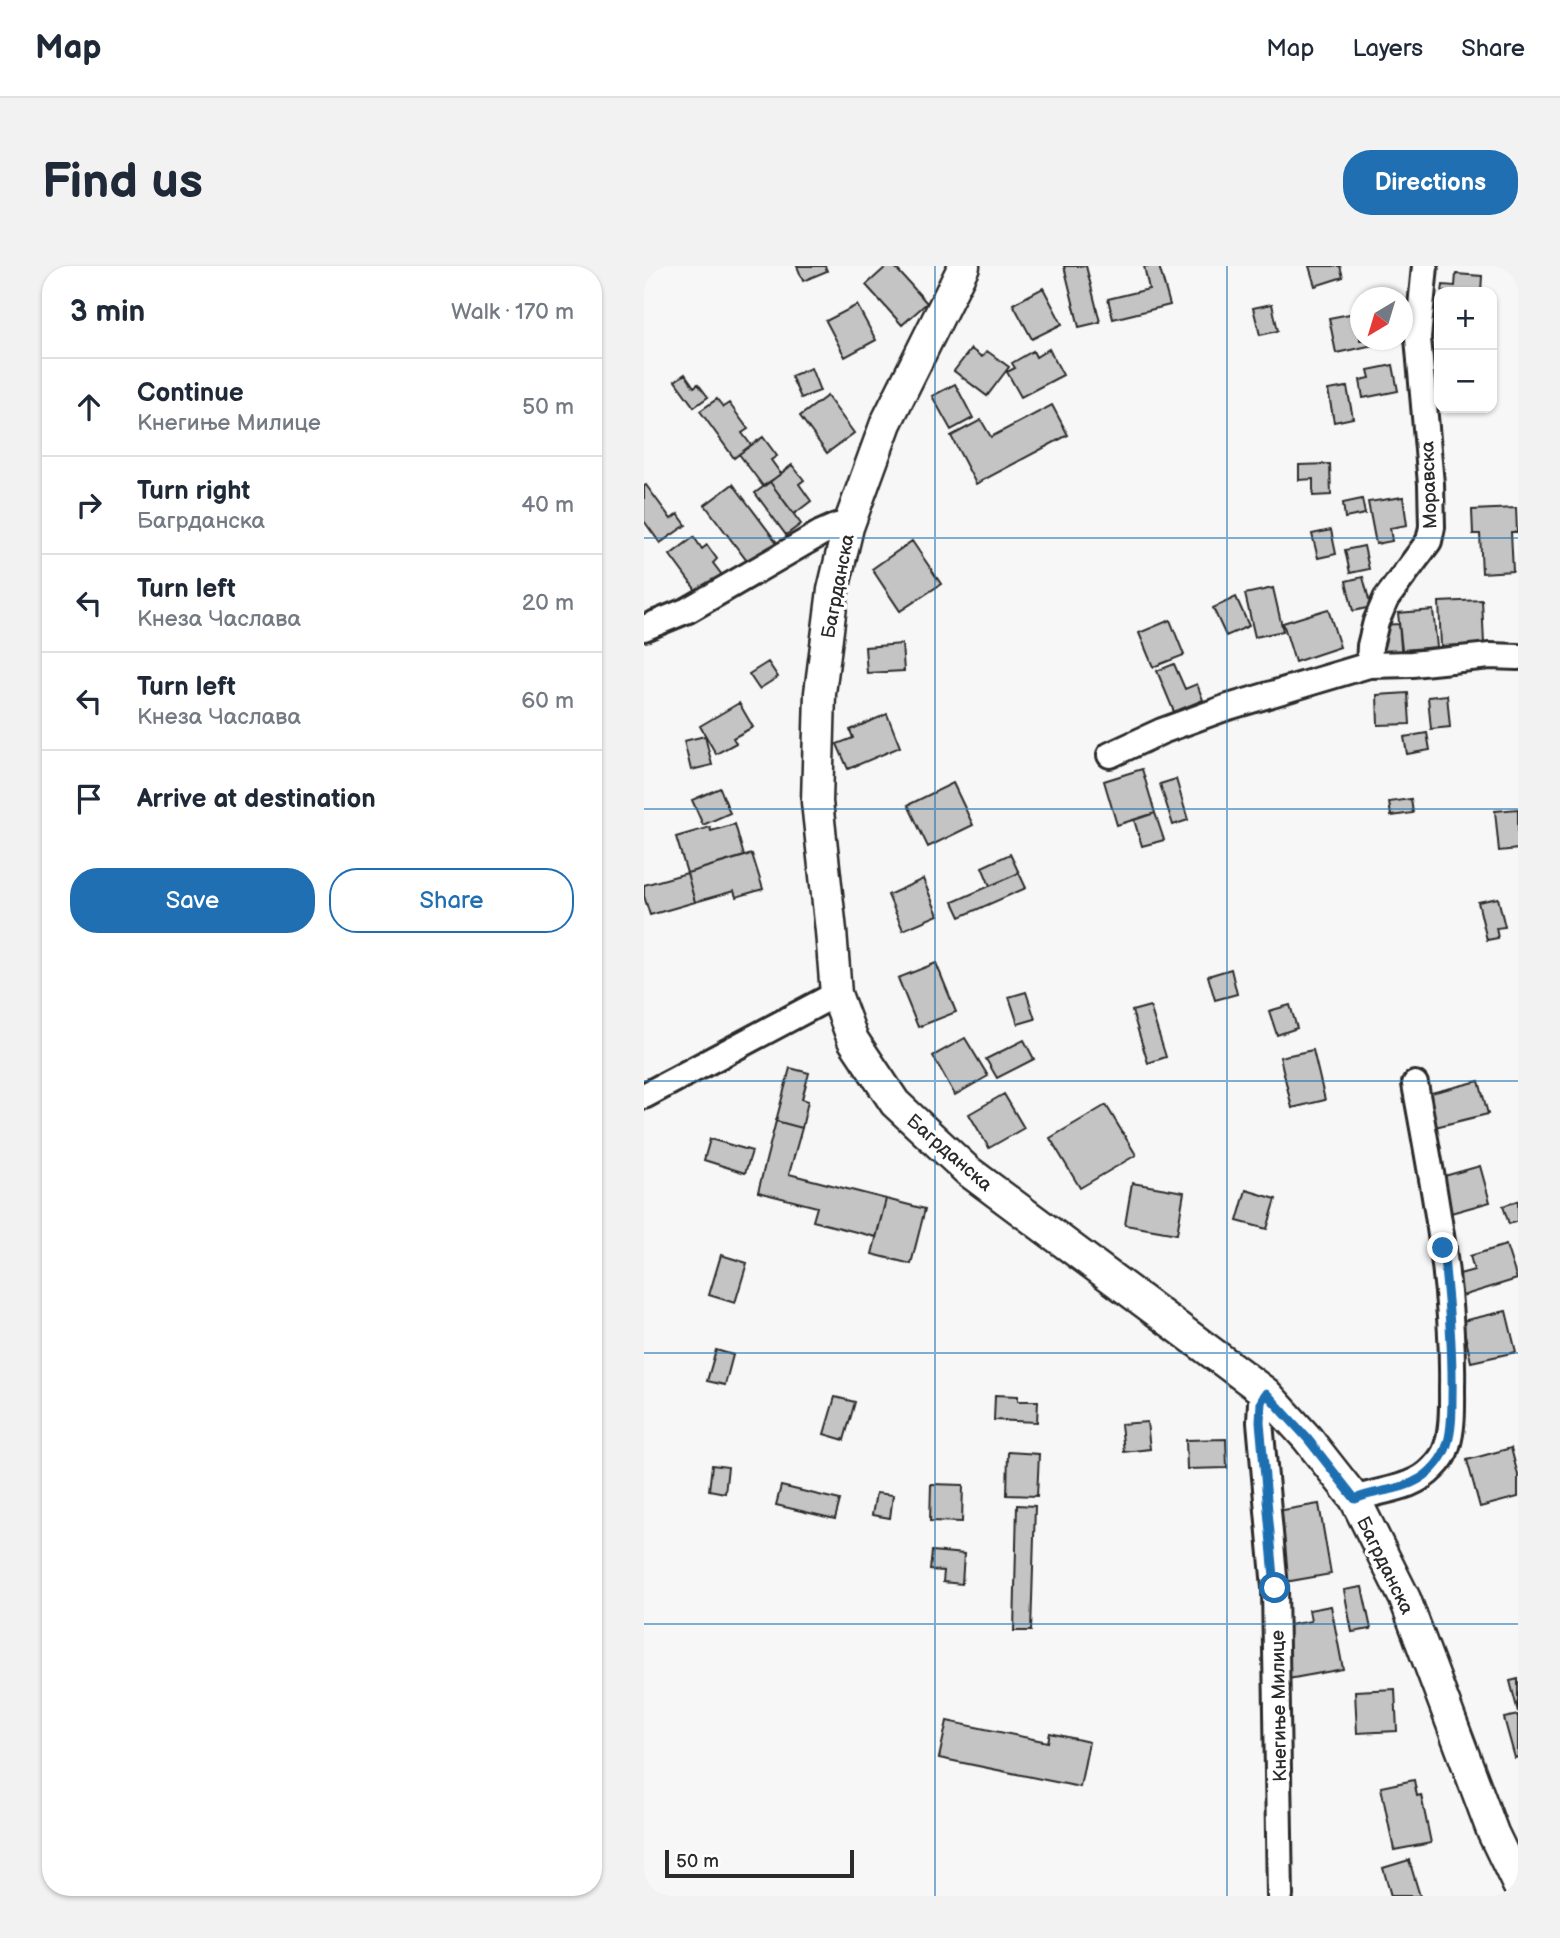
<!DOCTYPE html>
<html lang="en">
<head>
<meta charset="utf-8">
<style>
  :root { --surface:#fff; --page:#f2f2f3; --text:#1f2937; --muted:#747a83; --line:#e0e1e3; --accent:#1f6fb2 }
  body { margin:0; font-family:"Balsamiq Sans",sans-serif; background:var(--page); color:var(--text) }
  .controls { position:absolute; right:21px; top:21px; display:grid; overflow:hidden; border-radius:14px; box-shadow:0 2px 5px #0004 }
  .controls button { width:63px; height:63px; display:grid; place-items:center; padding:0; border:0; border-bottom:2px solid var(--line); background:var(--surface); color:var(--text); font:35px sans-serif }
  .compass { position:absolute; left:706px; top:21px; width:63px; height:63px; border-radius:50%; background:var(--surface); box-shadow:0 2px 5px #0004; rotate:218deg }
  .scale { position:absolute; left:21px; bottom:18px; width:189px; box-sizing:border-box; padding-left:7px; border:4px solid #2b2b2b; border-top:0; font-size:19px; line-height:24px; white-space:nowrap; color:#2b2b2b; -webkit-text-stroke:5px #fff; paint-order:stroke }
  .stop { position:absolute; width:21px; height:21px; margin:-16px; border:5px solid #1f6fb2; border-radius:50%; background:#fff }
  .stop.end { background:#1f6fb2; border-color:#fff; box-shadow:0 2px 7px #0008 }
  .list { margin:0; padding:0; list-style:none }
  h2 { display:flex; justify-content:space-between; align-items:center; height:91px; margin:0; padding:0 28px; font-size:30px }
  h2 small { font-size:23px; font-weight:400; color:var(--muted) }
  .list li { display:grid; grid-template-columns:46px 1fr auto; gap:21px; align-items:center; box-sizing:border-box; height:98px; padding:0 28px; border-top:2px solid var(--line) }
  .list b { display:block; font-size:26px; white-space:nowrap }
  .list p { margin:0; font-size:23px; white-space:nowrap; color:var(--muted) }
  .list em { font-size:23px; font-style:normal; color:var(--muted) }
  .actions { display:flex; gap:14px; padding:21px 28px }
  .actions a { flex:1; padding:16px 0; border:2px solid var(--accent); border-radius:28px; text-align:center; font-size:24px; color:var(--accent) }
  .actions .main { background:var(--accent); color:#fff }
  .icon { flex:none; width:38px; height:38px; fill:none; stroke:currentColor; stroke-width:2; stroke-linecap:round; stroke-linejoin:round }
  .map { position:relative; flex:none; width:874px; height:1630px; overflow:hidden; border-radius:28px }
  header { display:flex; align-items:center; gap:42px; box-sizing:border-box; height:98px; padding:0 35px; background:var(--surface); border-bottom:2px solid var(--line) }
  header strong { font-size:33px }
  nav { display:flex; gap:38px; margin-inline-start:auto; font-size:24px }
  .intro { display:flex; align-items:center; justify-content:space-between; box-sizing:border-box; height:168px; padding:0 42px }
  h1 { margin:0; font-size:49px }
  .button { padding:18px 32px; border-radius:28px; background:var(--accent); color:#fff; font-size:24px; font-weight:700 }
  main { display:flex; gap:42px; padding:0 42px }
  aside { flex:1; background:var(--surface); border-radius:28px; box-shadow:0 2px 5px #0004 }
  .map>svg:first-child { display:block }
</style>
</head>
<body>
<header>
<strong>Map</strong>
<nav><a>Map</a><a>Layers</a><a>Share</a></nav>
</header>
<div class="intro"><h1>Find us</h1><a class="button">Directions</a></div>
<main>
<aside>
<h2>3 min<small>Walk · 170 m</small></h2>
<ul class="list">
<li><svg class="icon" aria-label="ahead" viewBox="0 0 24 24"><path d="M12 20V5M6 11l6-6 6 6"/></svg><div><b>Continue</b><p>Кнегиње Милице</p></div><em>50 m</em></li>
<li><svg class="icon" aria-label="right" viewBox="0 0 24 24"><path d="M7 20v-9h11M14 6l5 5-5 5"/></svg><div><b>Turn right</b><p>Багрданска</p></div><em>40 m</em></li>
<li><svg class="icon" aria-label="left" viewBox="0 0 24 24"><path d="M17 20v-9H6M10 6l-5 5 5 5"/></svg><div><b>Turn left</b><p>Кнеза Часлава</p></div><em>20 m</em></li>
<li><svg class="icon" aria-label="left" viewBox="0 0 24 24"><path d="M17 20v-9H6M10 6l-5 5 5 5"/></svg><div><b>Turn left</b><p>Кнеза Часлава</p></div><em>60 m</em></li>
<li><svg class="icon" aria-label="arrive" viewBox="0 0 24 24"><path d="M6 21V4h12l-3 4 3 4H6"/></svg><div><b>Arrive at destination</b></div></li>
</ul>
<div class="actions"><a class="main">Save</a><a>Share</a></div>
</aside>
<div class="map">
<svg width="874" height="1630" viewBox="0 0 874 1630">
  <rect width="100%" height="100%" fill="#f7f7f7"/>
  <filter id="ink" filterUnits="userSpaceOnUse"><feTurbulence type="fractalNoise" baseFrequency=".0143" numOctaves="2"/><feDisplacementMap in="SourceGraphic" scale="14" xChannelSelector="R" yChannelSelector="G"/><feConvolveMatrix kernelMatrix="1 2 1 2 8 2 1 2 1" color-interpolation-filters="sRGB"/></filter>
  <g filter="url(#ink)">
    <path fill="#c4c4c4" stroke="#2b2b2b" stroke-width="2" d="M153,0H181L183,5L159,15Z
      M243,0H250L283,37L258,59L222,19Z
      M420,0H442L456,56L435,61Z
      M500,0H515L526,39L469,53L464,33L505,23Z
      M665,0H696L699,11L671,20Z
      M812,8L838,10L837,26H798L799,19L811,20Z
      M399,22L418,58L388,73L369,38Z
      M628,38L634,65L616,69L609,42Z
      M213,39L232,74L201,91L182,55Z
      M716,46V74H738L739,77L692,87L685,52Z
      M327,83L338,91L343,85L365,101L343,130L310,105Z
      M405,83L419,109L377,131L363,106L371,102L368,97L389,85L392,91Z
      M749,99L754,125L719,132L716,114L726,112L724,104Z
      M167,102L176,125L157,132L147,110Z
      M41,108L50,121L54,118L64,131L50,141L31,115Z
      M311,118L329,152L307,164L288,130Z
      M703,121L709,152L690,156L684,124Z
      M183,130L210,167L183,187L156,150Z
      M73,133L79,141L85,137L104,163L98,167L107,179L90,192L56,145Z
      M408,139L424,169L332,218L307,170L337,154L347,171Z
      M119,171L133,190L127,194L137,208L119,220L95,188Z
      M686,198L687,229L669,230V213L655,214V199Z
      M148,199L160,214L155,218L167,235L150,248L126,216Z
      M126,216L157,258L142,269L111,227Z
      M89,218L137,282L109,303L61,239Z
      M2,219L27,253L34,248L42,259L16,277L0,255V220Z
      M759,231L763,259L746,262L748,275L732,278L724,236Z
      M718,233L721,248L701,252L699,237Z
      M872,242L873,266H867L869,305L838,307L836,268H829L828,244Z
      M687,264L692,288L674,292L668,268Z
      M50,271L58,283L63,279L73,293L69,297L78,309L54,327L26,289Z
      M268,275L297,318L256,345L228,303Z
      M720,280L725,303L706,307L701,284Z
      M719,311L727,341L709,345L702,315Z
      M629,322L639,365L611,371L601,328Z
      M592,331L605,360L582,370L569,342Z
      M838,334L840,378L797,380L795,336Z
      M684,343L696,381L651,396L639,357Z
      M789,344L793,381L758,384L754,347Z
      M526,354L540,389L509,401L495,367Z
      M755,358L758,393L739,387L737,359Z
      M258,378L260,405L223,407L221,381Z
      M124,396L134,411L115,423L105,408Z
      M530,398L541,423L553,418L559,434L530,446L513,405Z
      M764,427L766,458L734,459L733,429Z
      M803,429L806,461L787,463L784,431Z
      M95,437L109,461L89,472L92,477L72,488L56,460Z
      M243,448L256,481L204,503L193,478L209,472L206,464Z
      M783,467L786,484L763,488L760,471Z
      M61,470L68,499L47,504L40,475Z
      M498,503L511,547L473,559L460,515Z
      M532,513L544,554L529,559L516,518Z
      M309,517L329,559L284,581L264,539Z
      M76,522L86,547L59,559L48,534Z
      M767,533L769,547L747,550L745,536Z
      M874,543V583L855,585L851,545Z
      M511,547L520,574L498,580L490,554Z
      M91,558L100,590L43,607L32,571L66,561L67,565Z
      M108,588L119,623L92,631L90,625L51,636L43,607Z
      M366,588L375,607L346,620L338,601Z
      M43,607L51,636L6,649L0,630V619Z
      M375,607L382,622L316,651L309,636Z
      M279,613L294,649L259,664L244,629Z
      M854,632L861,661L852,662L854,672L843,674L834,636Z
      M292,697L312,746L274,761L254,712Z
      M587,703L593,728L571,734L564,710Z
      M382,726L391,753L374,758L365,731Z
      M646,739L653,762L633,769L625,745Z
      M506,740L522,791L504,797L488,745Z
      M321,772L344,810L311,829L289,790Z
      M380,774L390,793L353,812L342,793Z
      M669,784L681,834L648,842L636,791Z
      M146,802L165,807L158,833L164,835L158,862L132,855Z
      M835,815L844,848L787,862L779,829Z
      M360,828L380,862L345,882L325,848Z
      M462,839L492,889L436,922L406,872Z
      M132,855L158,862L145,908L242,933L232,971L169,955L173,941L114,926Z
      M66,873L108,885L101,907L60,894Z
      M836,900L846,936L807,947L797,911Z
      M488,917L540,926L533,968L481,959Z
      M602,924L632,933L623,963L593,955Z
      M242,933L281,943L267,998L228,988Z
      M874,935V955L865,958L859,940Z
      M862,979L873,1013L818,1030L812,1009L830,1004L826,990Z
      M77,989L103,997L91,1037L65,1029Z
      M862,1045L872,1086L827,1096L818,1055Z
      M72,1084L89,1089L81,1119L63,1115Z
      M351,1129L374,1130V1135H394L393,1156L350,1154Z
      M191,1131L211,1136L200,1174L180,1168Z
      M503,1156L506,1183L480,1186L477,1158Z
      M582,1173L583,1202L543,1203L542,1174Z
      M867,1182L874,1209V1231L836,1241L823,1194Z
      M364,1186L395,1188L393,1230L363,1229Z
      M68,1199L84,1201L81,1227L65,1224Z
      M287,1218L319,1219L318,1256L286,1255Z
      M137,1220L196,1234L191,1253L132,1239Z
      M232,1227L249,1229L246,1252L228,1249Z
      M675,1238L687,1308L641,1316L633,1245Z
      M373,1239L391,1240L387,1365H370Z
      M288,1285L320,1288L318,1318L299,1316L300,1305L286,1304Z
      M718,1321L727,1363L708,1366L700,1324Z
      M687,1340L699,1403L644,1413L634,1361L667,1355L665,1344Z
      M874,1413V1446L866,1415Z
      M751,1423L753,1465L713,1467L711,1425Z
      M874,1449V1491L871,1492L860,1452Z
      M303,1455L404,1476L406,1467L445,1476L436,1521L295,1492Z
      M770,1514L773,1530L777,1529L787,1577L750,1584L737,1521Z
      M765,1594L776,1630H747L739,1602Z"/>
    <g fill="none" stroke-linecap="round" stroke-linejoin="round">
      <defs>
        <path id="minor" d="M0,362L44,344L177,267L193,260L204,261
          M725,399L726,380L732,356L742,333L785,275L788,261L787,218L774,72L781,0
          M466,489L518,465L581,442L725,399L768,398L846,390L874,391
          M0,830L192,728
          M622,1127L617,1136L616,1156L631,1322L636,1630
          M711,1233C737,1223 768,1224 789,1202C795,1196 801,1188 803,1180C809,1162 808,1139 808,1121C810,1019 789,918 771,818"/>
        <path id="tertiary" d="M320,0L242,157L204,261L189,324L176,427L173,536L187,665L192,728L209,774L251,837L324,905L622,1127L663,1172L711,1233L761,1333L849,1567L874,1619"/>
      </defs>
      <use href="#minor" stroke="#2b2b2b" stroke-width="30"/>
      <use href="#tertiary" stroke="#2b2b2b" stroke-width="35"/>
      <use href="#minor" stroke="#fff" stroke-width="24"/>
      <use href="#tertiary" stroke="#fff" stroke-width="30"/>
    </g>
  </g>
  <g fill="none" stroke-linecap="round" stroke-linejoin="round" filter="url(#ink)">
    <path stroke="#1f6fb2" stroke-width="9" d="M631,1322L616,1156L617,1136L622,1127L663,1172L711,1233C732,1224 757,1225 777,1212C788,1205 799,1192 803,1179C808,1165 808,1146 808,1131C809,1081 804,1032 799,982"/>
  </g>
  <path fill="none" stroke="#1f6fb2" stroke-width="2" stroke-opacity="0.55" d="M291,0V1630M583,0V1630M0,272H874M0,543H874M0,815H874M0,1087H874M0,1358H874"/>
  <g text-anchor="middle" stroke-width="7" stroke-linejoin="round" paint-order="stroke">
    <g font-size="19" fill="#2b2b2b" stroke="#fff">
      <text transform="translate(784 219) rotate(-92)" y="7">Моравска</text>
      <text transform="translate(193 320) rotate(-79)" y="7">Багрданска</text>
      <text transform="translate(306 886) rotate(41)" y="7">Багрданска</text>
      <text transform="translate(742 1299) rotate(64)" y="7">Багрданска</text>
      <text transform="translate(634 1440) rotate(-91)" y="7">Кнегиње Милице</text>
    </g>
  </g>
</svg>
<div class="controls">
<button>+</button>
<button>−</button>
</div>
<svg class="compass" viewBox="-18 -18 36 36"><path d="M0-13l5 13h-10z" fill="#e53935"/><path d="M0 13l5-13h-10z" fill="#747a83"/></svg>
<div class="scale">50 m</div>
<div class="stop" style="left:631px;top:1322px"></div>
<div class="stop end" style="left:799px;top:982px"></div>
</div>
</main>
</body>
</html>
